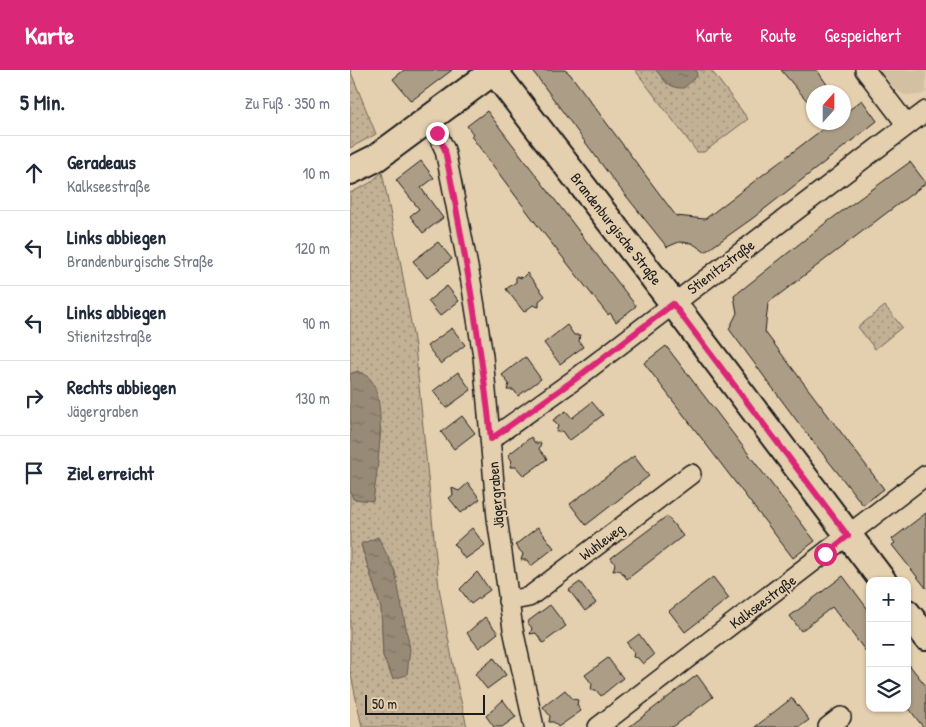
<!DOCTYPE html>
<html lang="de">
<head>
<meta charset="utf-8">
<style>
  :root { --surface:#fff; --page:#f2f2f3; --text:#1f2937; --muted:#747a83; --line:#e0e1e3; --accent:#db2777 }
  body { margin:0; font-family:"Patrick Hand",sans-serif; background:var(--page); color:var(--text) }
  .controls { position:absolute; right:15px; bottom:15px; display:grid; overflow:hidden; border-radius:10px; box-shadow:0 1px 4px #0004 }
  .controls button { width:45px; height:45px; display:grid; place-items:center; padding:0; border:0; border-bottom:1px solid var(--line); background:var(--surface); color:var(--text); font:25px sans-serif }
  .compass { position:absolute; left:456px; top:15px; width:45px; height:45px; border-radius:50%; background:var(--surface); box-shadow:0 1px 4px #0004; rotate:21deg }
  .scale { position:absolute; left:15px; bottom:12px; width:120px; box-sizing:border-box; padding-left:5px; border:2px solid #1c1c1c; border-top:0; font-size:14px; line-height:18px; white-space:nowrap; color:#1c1c1c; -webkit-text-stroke:4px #e4cfae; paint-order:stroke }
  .stop { position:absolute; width:15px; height:15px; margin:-11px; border:4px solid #db2777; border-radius:50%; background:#fff }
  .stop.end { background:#db2777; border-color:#fff; box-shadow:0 1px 5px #0008 }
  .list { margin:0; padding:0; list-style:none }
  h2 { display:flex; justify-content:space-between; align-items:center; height:65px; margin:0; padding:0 20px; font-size:21px }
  h2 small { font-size:16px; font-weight:400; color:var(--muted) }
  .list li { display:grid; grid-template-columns:32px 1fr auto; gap:15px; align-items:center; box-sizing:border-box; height:75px; padding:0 20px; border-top:1px solid var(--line) }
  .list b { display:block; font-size:19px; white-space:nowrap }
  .list p { margin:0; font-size:16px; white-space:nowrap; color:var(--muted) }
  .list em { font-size:16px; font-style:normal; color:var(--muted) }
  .icon { flex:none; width:28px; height:28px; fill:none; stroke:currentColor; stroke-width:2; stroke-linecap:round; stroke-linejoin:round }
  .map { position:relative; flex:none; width:576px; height:657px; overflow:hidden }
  header { display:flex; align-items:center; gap:30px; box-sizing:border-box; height:70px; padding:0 25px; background:var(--accent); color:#fff }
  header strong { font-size:24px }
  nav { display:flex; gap:28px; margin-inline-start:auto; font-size:18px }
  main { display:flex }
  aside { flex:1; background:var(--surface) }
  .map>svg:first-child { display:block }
</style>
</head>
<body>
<header>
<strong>Karte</strong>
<nav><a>Karte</a><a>Route</a><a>Gespeichert</a></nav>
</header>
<main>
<aside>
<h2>5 Min.<small>Zu Fuß · 350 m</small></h2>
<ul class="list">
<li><svg class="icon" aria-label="ahead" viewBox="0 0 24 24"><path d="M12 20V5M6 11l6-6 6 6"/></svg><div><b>Geradeaus</b><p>Kalkseestraße</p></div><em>10 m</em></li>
<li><svg class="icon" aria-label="left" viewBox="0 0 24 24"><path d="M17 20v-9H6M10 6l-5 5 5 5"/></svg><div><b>Links abbiegen</b><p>Brandenburgische Straße</p></div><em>120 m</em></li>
<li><svg class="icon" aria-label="left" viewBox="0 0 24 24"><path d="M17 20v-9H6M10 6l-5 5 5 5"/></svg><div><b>Links abbiegen</b><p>Stienitzstraße</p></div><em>90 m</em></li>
<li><svg class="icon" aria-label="right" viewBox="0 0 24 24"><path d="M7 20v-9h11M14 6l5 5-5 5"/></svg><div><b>Rechts abbiegen</b><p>Jägergraben</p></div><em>130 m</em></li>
<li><svg class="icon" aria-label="arrive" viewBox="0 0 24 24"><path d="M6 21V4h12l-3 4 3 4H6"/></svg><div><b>Ziel erreicht</b></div></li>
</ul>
</aside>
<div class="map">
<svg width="576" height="657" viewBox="0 0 576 657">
  <defs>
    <pattern id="grass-dots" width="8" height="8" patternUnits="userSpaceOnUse" patternTransform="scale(1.25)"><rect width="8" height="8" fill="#c3b196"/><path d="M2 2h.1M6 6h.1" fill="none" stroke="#9e8f7a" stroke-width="1.8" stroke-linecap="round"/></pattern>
    <pattern id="water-ripples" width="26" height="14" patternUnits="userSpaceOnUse" patternTransform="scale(1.25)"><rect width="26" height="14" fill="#978a76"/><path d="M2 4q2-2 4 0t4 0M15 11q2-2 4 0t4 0" fill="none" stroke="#7a7060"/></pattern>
  </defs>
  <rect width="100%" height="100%" fill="#e4cfae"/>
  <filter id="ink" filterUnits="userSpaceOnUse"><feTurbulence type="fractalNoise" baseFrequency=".02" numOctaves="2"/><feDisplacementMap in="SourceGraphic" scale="10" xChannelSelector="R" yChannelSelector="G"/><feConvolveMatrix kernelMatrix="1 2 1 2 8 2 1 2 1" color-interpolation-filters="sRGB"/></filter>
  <g filter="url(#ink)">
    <path fill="#d3c0a2" d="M528,0H576V22L569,25H555L546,20Z"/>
    <path fill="url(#grass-dots)" stroke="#706659" fill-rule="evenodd" d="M0,0L26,64L0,78Z
      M285,0H306L317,14L346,6V0H361L398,49L354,82H347Z
      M32,102L50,190L65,276L89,518L105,605L117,657H12L0,600V420L4,429L23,431L31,359L8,301L0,304V123L20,113ZM28,467L34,480L43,609L33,586L31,538L11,475Z
      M535,236L552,257L525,279L508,257Z"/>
    <path fill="url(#water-ripples)" stroke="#665e52" d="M306,0H346L347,6L334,18C320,19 315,11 306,0Z
      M8,301C12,304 19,306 21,310C38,333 27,403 23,431L3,429L0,420V304Z
      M28,467L45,501L60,579L57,605L43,609L33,586L31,538L11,474Z"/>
    <path fill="#ac9d86" stroke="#1c1c1c" d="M54,0H102L61,31L43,9Z
      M182,0H215L220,4L326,146L355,149L482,52H494V44L512,30L527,51L403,148L355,182L342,173L329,172L317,177L261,107Z
      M431,0H467L482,22H464V39Z
      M137,41L286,236L266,252L260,243L258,245L188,156L121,66L123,64L117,56Z
      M71,91L84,108L71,118L93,148L73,163L60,146L69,139L46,110Z
      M560,92L576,113L418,233L415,262L534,419L513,435L447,351L379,259L387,243L384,226L473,155Z
      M88,172L102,189L77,208L63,191Z
      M177,203L195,226L189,231V237L183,235L174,242L156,219L166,212V206L172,208Z
      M97,216L109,231L90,246L78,231Z
      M217,255L224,265H230L229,271L233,277L210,294L194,273Z
      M102,258L115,275L91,294L77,276Z
      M316,276L465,471L443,488L294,293Z
      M175,287L191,309L168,326L164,320H157L159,314L152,305Z
      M108,302L121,320L96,338L83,321Z
      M242,332L253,345L219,371L212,361L206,362L208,356L203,350L216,341L222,348Z
      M112,346L125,363L104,379L91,362Z
      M181,367L185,373H191L189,379L197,389L174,406L166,397H160L162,391L158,385Z
      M284,386L299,406L236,455L220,434Z
      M118,413L130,429L111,443L99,428L103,425L102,418L109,421Z
      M576,443V518L542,475L545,473L542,469Z
      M317,446L333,466L277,509L270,500L263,501L265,494L261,488Z
      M188,457L204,478L181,496L177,490H171L173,484L165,475Z
      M122,458L135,475L115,489L104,474Z
      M127,502L140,520L121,534L110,519Z
      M493,506L520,542V587L482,537L451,561L440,546Z
      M363,507L379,528L335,562L319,541Z
      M230,512L246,533L235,541L219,520Z
      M200,535L216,556L193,573L186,563L180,564L182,558L177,552Z
      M135,547L148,563L129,578L117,563Z
      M289,564L304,585L293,594L288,588L283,587L284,582L277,573Z
      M144,588L156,605L137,619L125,604Z
      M258,588L273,608L251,626L246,620H241L242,614L235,605Z
      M557,592L576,616V657H573L557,636Z
      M347,605L363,627L323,657H279Z
      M215,620L223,629L228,630L227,635L231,641L208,657L204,652H199L200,646L193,637Z
      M442,628L459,650L449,657H405Z
      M153,630L166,647L152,657H144L136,646Z"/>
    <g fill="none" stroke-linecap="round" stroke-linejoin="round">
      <defs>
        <path id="street" d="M515,0L557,55
          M77,50L87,63L95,80L121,212L133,286L147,448L163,559L184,657
          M141,369L224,310L576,41
          M158,531L179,527L341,404
          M248,657L576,405
          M478,657L491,647"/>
        <path id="secondary" d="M0,101L26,88L144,1L323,233L533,511
          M557,543L576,567"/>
      </defs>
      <use href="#street" stroke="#1c1c1c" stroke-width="22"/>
      <use href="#secondary" stroke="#1c1c1c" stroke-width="30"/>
      <use href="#street" stroke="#e4cfae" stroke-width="19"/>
      <use href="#secondary" stroke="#e4cfae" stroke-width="26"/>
    </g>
  </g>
  <g fill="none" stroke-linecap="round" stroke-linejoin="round" filter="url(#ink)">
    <path stroke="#db2777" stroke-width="6" d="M87,63L95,80C114,176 131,271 141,369L224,310L323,234L498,466L475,484"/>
  </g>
  <g text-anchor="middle" stroke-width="4" stroke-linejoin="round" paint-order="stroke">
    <g font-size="15" fill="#1c1c1c" stroke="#e4cfae">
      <text transform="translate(266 159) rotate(52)" y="5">Brandenburgische Straße</text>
      <text transform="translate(371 197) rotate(-37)" y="5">Stienitzstraße</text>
      <text transform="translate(146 425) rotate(-95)" y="5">Jägergraben</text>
      <text transform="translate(252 472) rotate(-37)" y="5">Wuhleweg</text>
      <text transform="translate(413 532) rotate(-37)" y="5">Kalkseestraße</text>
    </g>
  </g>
</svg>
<div class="controls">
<button>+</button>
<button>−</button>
<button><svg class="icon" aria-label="layers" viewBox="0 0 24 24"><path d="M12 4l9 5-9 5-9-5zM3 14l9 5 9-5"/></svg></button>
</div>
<svg class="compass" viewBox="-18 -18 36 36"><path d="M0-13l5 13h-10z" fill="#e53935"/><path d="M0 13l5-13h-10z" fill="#747a83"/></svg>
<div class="scale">50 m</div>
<div class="stop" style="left:475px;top:484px"></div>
<div class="stop end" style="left:87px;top:63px"></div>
</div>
</main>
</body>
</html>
